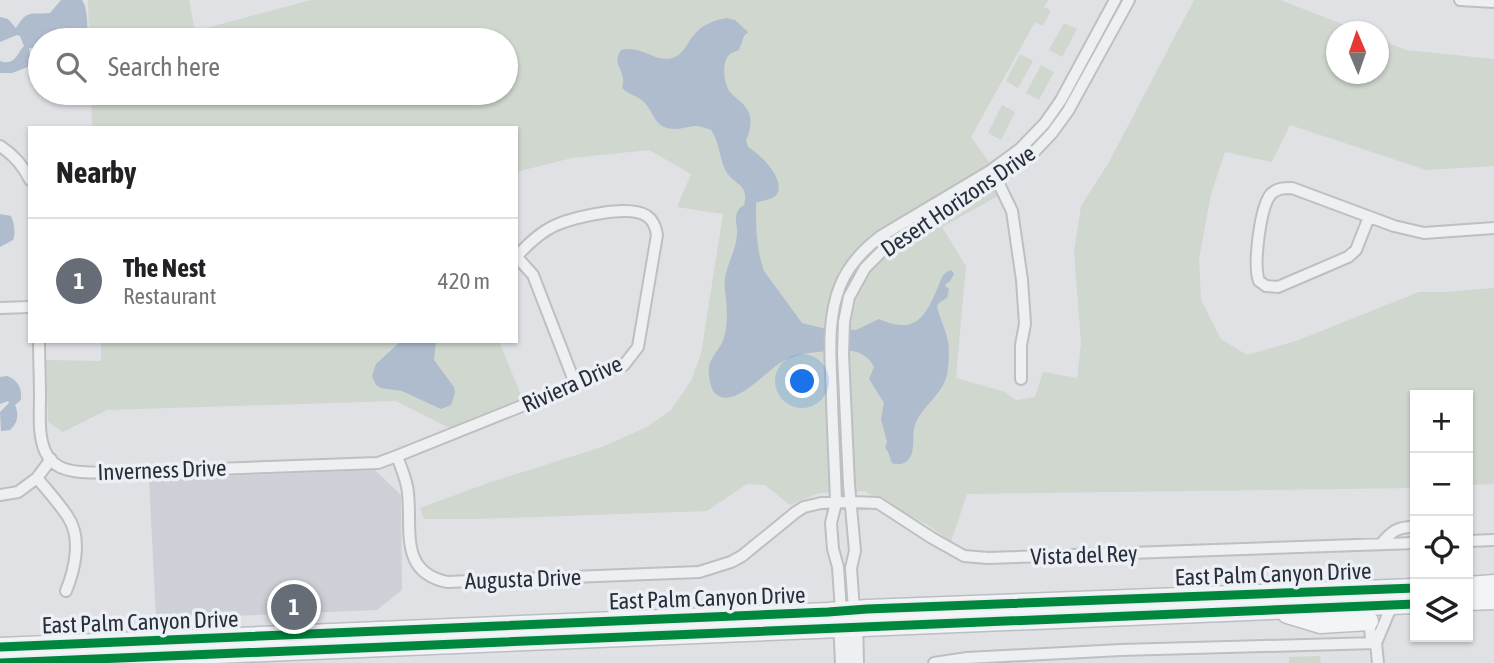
<!DOCTYPE html>
<html lang="en">
<head>
<meta charset="utf-8">
<style>
  :root { --surface:#fff; --page:#f6f6f6; --text:#202124; --muted:#757577; --line:#e0e0e0; --accent:#676d77 }
  body { margin:0; font-family:"Asap Condensed",sans-serif; background:var(--page); color:var(--text) }
  .controls { position:absolute; right:21px; bottom:21px; display:grid; overflow:hidden; border-radius:0px; box-shadow:0 2px 5px #0004 }
  .controls button { width:63px; height:63px; display:grid; place-items:center; padding:0; border:0; border-bottom:2px solid var(--line); background:var(--surface); color:var(--text); font:35px sans-serif }
  .compass { position:absolute; left:1326px; top:21px; width:63px; height:63px; border-radius:50%; background:var(--surface); box-shadow:0 2px 5px #0004; rotate:358deg }
  .you { position:absolute; left:803px; top:382px; width:24px; height:24px; margin:-18px; border:5px solid #fff; border-radius:50%; background:#1a73e8; box-shadow:0 0 0 10px #1a73e833 }
  .badge { display:grid; place-items:center; width:46px; height:46px; border-radius:50%; background:var(--accent); color:#fff; font-size:23px; font-weight:700 }
  .pin { position:absolute; translate:-50% -50%; border:4px solid #fff; box-shadow:0 2px 7px #0006 }
  .list { margin:0; padding:0; list-style:none }
  h2 { display:flex; justify-content:space-between; align-items:center; height:91px; margin:0; padding:0 28px; font-size:30px }
  h2 small { font-size:23px; font-weight:400; color:var(--muted) }
  .list li { display:grid; grid-template-columns:46px 1fr auto; gap:21px; align-items:center; box-sizing:border-box; height:126px; padding:0 28px; border-top:2px solid var(--line) }
  .list b { display:block; font-size:26px; white-space:nowrap }
  .list p { margin:0; font-size:23px; white-space:nowrap; color:var(--muted) }
  .list em { font-size:23px; font-style:normal; color:var(--muted) }
  .icon { flex:none; width:38px; height:38px; fill:none; stroke:currentColor; stroke-width:2; stroke-linecap:round; stroke-linejoin:round }
  .map { position:relative; flex:none; width:1494px; height:663px; overflow:hidden }
  .search { position:absolute; background:var(--surface); box-shadow:0 2px 5px #0004; left:28px; top:28px; width:490px; height:77px; display:flex; align-items:center; gap:18px; box-sizing:border-box; padding:0 24px; border-radius:38px; color:var(--muted); font-size:26px }
  .panel { position:absolute; background:var(--surface); box-shadow:0 2px 5px #0004; left:28px; top:126px; width:490px; height:217px; border-radius:0px }
  .map>svg:first-child { display:block }
</style>
</head>
<body>
<div class="map">
<svg width="1494" height="663" viewBox="0 0 1494 663">
  <rect width="100%" height="100%" fill="#dfe1e4"/>
  <path fill="#cdd0d7" d="M375,470L401,495L402,590L377,610L156,619L149,479Z"/>
  <path fill="#cfd7cf" d="M88,0H189L195,31L311,0H1048L1044,7L1051,11L1043,26L1035,22L971,137L1009,190L942,227L966,266L956,378L1005,392L1016,400L1035,397L1043,372L1077,378L1081,343L1074,252L1081,206L1109,162L1194,0H1280L1360,31L1336,32V74H1378L1379,39L1406,50L1494,59V166L1426,170L1290,125L1272,162L1225,152L1211,194L1199,259L1201,300L1221,339L1247,355L1296,341L1419,292H1443L1494,288V484L1468,485V395H1415V488L967,494L951,542L928,525L864,491L819,493L790,505L765,485L747,484L707,511L476,519H424L420,508L491,482L602,447L647,427L671,410L691,381L701,354L723,214L677,207L691,174L649,150L572,158L516,172V128H92L91,93H506V40H89Z
    M1064,23L1077,29L1062,57L1049,50Z
    M1020,54L1033,61L1018,88L1006,81Z
    M1041,65L1054,72L1039,100L1026,93Z
    M1002,105L1015,112L1001,140L988,133Z
    M101,341H499L522,398L513,404L451,429L396,401L107,410L63,432L48,422L46,360L101,361Z
    M1320,656L1321,663H1289V657Z"/>
  <path fill="#aebcce" d="M61,0H82C89,10 86,28 89,40H40V49L29,48L31,63L30,66L12,73H0V61C15,66 16,55 24,46L20,36L17,35L0,42V17L8,19L16,28C28,9 29,15 50,13Z
    M727,18L735,20L748,32L744,36L739,50C737,51 730,53 729,55C721,63 724,84 730,92C736,99 746,104 749,113C752,121 750,133 746,140L748,147C759,153 786,179 777,194C773,200 762,200 756,203C756,226 756,249 764,271L802,323L822,328L856,330L879,319C915,335 925,318 938,287C942,278 941,274 951,270L954,274L950,281L946,284L945,286L949,289L947,298L940,302L937,306C939,316 944,326 947,337C950,346 949,365 947,375C942,395 922,406 915,425C911,436 917,452 907,461C902,465 897,465 892,463C889,457 890,453 885,448L887,442L881,419L884,403L869,379L874,367C870,358 862,353 853,351C830,351 807,350 785,360C769,367 732,414 714,392C710,387 708,373 709,366C711,358 718,350 722,343C729,327 727,308 725,290C722,270 736,254 737,234C738,226 734,220 737,213C739,208 740,208 744,205C749,185 737,186 727,173C719,160 720,142 711,130C706,128 700,126 695,126C685,127 677,131 667,128C655,125 653,112 645,103C639,96 629,95 622,88C628,70 610,66 621,50C643,44 656,65 675,57C684,53 687,43 693,36C701,25 714,20 727,18Z
    M0,214L11,216C14,223 16,232 13,240L0,247Z
    M401,341H436L434,360L454,387L455,393L451,405L441,409L402,391L381,388L376,385L372,376L376,364Z
    M7,376C18,380 22,388 21,400L15,405C19,415 18,422 10,430L1,431L0,412L9,403L8,401L0,404V377Z"/>
  <g fill="none" stroke-linecap="round" stroke-linejoin="round">
    <defs>
      <path id="minor" d="M1460,0L1494,2
        M0,146C14,155 23,165 30,180
        M997,180L1012,211L1022,280L1025,324L1021,345V379
        M1369,217L1356,250L1348,257L1278,287L1266,286L1259,281C1253,265 1260,207 1271,194C1277,188 1284,188 1292,188L1394,226L1424,233L1494,228
        M516,256L533,275L576,386
        M0,308L30,307
        M39,341C39,360 40,378 40,397C40,414 38,435 45,451C48,458 54,464 60,467C75,474 93,472 109,473L378,463L397,456L624,365L638,347L657,235C656,228 654,221 647,216C629,204 575,217 556,225C540,232 528,244 517,256
        M397,456C401,468 407,480 408,493C412,530 399,572 447,582L699,572L731,562L742,556L796,512L804,507L821,503L852,502L878,503L932,538L964,556L988,558L1415,543
        M37,478C47,490 59,503 68,517C82,538 75,569 66,591
        M0,495L18,492L37,478L51,459
        M1468,541L1494,540
        M1381,544C1391,532 1398,526 1415,527
        M854,610L851,568L855,551L849,485L843,354L844,322L849,297L865,268L887,246L910,231L997,180L1034,152L1052,133L1068,111L1129,0
        M841,611L838,567L833,549L831,523L836,503C835,468 833,434 832,399C831,362 826,321 840,286C848,266 864,249 881,236L990,171L1020,149L1045,123L1061,100L1115,0
        M1369,616L1371,639L1376,643L1378,663
        M1376,643L1389,612L1397,604
        M934,663L967,658L1121,650L1376,643"/>
      <path id="tertiary" d="M841,619L843,663
        M855,619L856,663"/>
      <path id="primary" d="M1468,586L1494,584
        M1468,601L1494,600
        M1287,614L1320,624L1369,621
        M0,647L828,612L867,609L1415,588
        M0,663L1415,604"/>
    </defs>
    <use href="#minor" stroke="#bdbfc2" stroke-width="14"/>
    <use href="#tertiary" stroke="#bdbfc2" stroke-width="18"/>
    <use href="#primary" stroke="#bcbec1" stroke-width="21"/>
    <use href="#minor" stroke="#eeeff1" stroke-width="10"/>
    <use href="#tertiary" stroke="#eeeff1" stroke-width="14"/>
    <use href="#primary" stroke="#f3f4f5" stroke-width="18"/>
    <defs>
      <path id="cycleway" d="M0,647L828,612L867,609L1415,588
        M0,663L1415,604"/>
    </defs>
    <use href="#cycleway" stroke="#eceff4" stroke-width="13"/>
    <use href="#cycleway" stroke="#00873e" stroke-width="9"/>
  </g>
  <g text-anchor="middle" stroke-width="7" stroke-linejoin="round" paint-order="stroke">
    <g font-size="23" fill="#272e3c" stroke="#eceff4">
      <text transform="translate(958 201) rotate(-34)" y="8">Desert Horizons Drive</text>
      <text transform="translate(572 384) rotate(-24)" y="8">Riviera Drive</text>
      <text transform="translate(162 470) rotate(-2)" y="8">Inverness Drive</text>
      <text transform="translate(1084 555) rotate(-2)" y="8">Vista del Rey</text>
      <text transform="translate(1273 574) rotate(-2)" y="8">East Palm Canyon Drive</text>
      <text transform="translate(523 579) rotate(-2)" y="8">Augusta Drive</text>
      <text transform="translate(707 598) rotate(-2)" y="8">East Palm Canyon Drive</text>
      <text transform="translate(140 622) rotate(-2)" y="8">East Palm Canyon Drive</text>
    </g>
  </g>
</svg>
<div class="controls">
<button>+</button>
<button>−</button>
<button><svg class="icon" aria-label="locate" viewBox="0 0 24 24"><circle cx="12" cy="12" r="6"/><path d="M12 2v4M12 18v4M2 12h4M18 12h4"/></svg></button>
<button><svg class="icon" aria-label="layers" viewBox="0 0 24 24"><path d="M12 4l9 5-9 5-9-5zM3 14l9 5 9-5"/></svg></button>
</div>
<svg class="compass" viewBox="-18 -18 36 36"><path d="M0-13l5 13h-10z" fill="#e53935"/><path d="M0 13l5-13h-10z" fill="#757577"/></svg>
<div class="you"></div>
<div class="pin badge" style="left:294px;top:607px">1</div>
<div class="search"><svg class="icon" aria-label="search" viewBox="0 0 24 24"><circle cx="10" cy="10" r="6"/><path d="M15 15l6 6"/></svg>Search here</div>
<section class="panel">
<h2>Nearby<small></small></h2>
<ul class="list">
<li><span class="badge">1</span><div><b>The Nest</b><p>Restaurant</p></div><em>420 m</em></li>
</ul>
</section>
</div>
</body>
</html>
